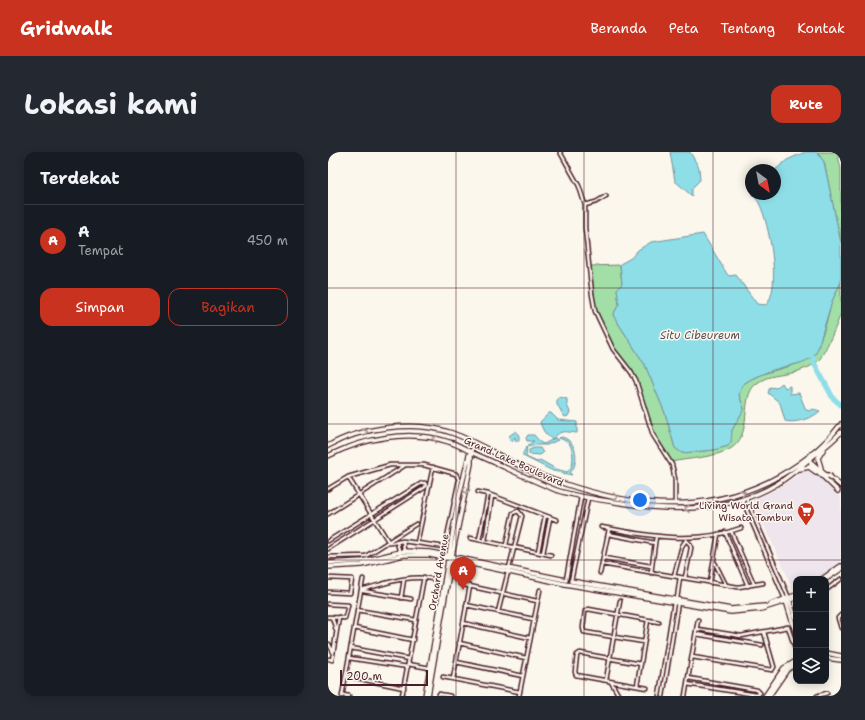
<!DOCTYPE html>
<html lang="id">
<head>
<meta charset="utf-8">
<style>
  :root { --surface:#171b24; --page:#242831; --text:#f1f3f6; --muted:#9ea1a6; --line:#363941; --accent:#c8321e }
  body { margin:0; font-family:"Shantell Sans",sans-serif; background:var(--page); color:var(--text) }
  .controls { position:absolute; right:12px; bottom:12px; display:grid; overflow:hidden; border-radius:8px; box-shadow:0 2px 10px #0003 }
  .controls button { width:36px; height:36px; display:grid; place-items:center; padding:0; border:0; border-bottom:1px solid var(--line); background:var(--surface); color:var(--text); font:20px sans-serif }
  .compass { position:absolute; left:417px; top:12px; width:36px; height:36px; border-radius:50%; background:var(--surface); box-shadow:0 2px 10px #0003; rotate:148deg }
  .scale { position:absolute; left:12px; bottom:10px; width:88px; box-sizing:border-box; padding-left:4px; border:2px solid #4a1f2b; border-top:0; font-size:11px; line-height:14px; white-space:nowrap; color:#4a1f2b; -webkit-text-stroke:3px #fbf7ec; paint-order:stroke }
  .you { position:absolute; left:312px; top:348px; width:14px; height:14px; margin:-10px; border:3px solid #fff; border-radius:50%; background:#1a73e8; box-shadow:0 0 0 6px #1a73e833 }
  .badge { display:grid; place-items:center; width:26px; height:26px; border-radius:50%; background:var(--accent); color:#fff; font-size:13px; font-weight:700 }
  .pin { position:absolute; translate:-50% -33px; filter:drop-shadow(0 1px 2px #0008) }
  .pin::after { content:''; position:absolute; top:21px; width:14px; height:12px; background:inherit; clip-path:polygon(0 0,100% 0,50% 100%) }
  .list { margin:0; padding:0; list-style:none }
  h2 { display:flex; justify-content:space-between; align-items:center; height:52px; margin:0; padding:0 16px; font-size:17px }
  h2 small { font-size:13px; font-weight:400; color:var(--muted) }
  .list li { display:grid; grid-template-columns:26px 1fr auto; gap:12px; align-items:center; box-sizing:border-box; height:72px; padding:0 16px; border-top:1px solid var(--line) }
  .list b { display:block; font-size:15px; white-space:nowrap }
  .list p { margin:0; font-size:13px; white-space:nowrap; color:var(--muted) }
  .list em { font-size:13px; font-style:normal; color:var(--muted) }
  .actions { display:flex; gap:8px; padding:12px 16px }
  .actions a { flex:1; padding:9px 0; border:1px solid var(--accent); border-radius:12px; text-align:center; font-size:14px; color:var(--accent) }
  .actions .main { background:var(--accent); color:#fff }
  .icon { flex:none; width:22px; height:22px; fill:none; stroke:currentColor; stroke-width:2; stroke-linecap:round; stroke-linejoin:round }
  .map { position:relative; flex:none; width:513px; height:544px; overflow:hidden; border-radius:12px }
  header { display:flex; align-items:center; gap:24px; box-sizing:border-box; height:56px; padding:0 20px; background:var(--accent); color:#fff }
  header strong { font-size:19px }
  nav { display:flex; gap:22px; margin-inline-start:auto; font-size:14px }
  .intro { display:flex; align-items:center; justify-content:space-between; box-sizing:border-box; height:96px; padding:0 24px }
  h1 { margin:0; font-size:28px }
  .button { padding:10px 18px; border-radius:12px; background:var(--accent); color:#fff; font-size:14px; font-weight:700 }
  main { display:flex; gap:24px; padding:0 24px }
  aside { flex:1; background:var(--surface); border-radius:12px; box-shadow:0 2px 10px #0003 }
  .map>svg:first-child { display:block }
</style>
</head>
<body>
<header>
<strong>Gridwalk</strong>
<nav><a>Beranda</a><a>Peta</a><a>Tentang</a><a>Kontak</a></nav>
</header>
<div class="intro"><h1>Lokasi kami</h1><a class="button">Rute</a></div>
<main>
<aside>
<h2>Terdekat<small></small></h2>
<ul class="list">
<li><span class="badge">A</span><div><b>A</b><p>Tempat</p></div><em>450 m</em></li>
</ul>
<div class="actions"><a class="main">Simpan</a><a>Bagikan</a></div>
</aside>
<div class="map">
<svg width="513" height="544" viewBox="0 0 513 544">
  <rect width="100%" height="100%" fill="#fbf7ec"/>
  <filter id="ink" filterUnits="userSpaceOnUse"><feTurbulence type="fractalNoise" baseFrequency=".025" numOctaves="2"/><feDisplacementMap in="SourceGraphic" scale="8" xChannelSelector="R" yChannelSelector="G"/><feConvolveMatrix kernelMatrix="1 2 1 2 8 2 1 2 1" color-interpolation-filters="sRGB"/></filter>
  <g filter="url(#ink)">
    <path fill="#efe6ed" d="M477,319L485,320L513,345V411L489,427H468L467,441L424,348L448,337Z"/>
    <path fill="#a1dfa6" stroke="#767f68" d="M489,0H509L513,16V91L496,10Z
      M292,113L294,132L289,137L291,152L285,163L317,213L337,261L347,296L354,301L386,298L400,294L404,278L416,257L411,243L414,233C436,216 465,218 487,203L497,175L504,149L513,130C513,139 513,151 513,160C512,167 495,205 490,209C484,215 475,217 468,220C454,224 440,222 428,232C411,245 426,284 402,297C385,306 362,306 343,310L325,283L308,229L285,197L267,159L262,114Z"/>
    <path fill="#8edee8" stroke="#73929c" d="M342,0H362L371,16L372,28L364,36V44L347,29Z
      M477,0H489L496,10L513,91V130L504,149L489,199C482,211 467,212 455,215C441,219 426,224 414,233L411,243L416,257L404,278L403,290L400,294L386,298L354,301L347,296L337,261L317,213L285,163L291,152L289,137L294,132L292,112L303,106L310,98L323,90L375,82L399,122L401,124L408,123L429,152L438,153C454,137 441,70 431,51C430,48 426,45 423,42H447V18L459,8Z
      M454,231L457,236L462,234V242L471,241L478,258L482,259L485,257L492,259C485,266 467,272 457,269L452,251L440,241L442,235L448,236Z
      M232,245L239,247V253L242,260L240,264L237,265C233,261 233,257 229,253V247Z
      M221,261H223L230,268L249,270V281C237,280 233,277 225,287C218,285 214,277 212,270Z
      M188,279L191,284V289H188L187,285L184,289L182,288L181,284Z
      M200,283H206L213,291L216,292L227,286L230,288L219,293H209L201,295L200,293L206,289H199L198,286Z
      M234,285C249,289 252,310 242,321L244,323L225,319L195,304V301L199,294L198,305L209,310L212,308L228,317L239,320C247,315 246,298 241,291C239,288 234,288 231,286Z
      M206,296H212L215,301L212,303L201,302V298Z"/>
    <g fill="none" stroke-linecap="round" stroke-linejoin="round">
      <path stroke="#8edee8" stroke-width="5.5" d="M485,205L486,211L505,246L513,253"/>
      <defs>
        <path id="minor" d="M232,0L251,34L257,53V76L264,142L267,159L285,197L303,220L308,229L325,283L344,313L347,327V352
          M257,53L268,50L278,44
          M143,300L147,291
          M0,337L20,325L62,313H96L128,322L131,328L117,395L75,389L63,391L60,389L20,325
          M150,340L160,342L229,368
          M418,346L461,446
          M414,347L457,447
          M0,362L76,314
          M273,375C319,384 367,393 413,376
          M403,379L426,432
          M397,380L420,434
          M280,382L327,391
          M142,386L223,403
          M151,388L160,342
          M0,389L94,331H97L98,334L96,336L0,397
          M75,389L76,399
          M157,389L164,344
          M69,390L72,402
          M89,391L105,315
          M210,400L217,364
          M215,401L222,366
          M0,405L38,404L88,372
          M276,406L323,414
          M387,411L398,433
          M274,412L410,435L435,431
          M272,421L281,377
          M323,421L328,384
          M346,424L354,394L358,388L362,392L363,396L357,426
          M0,426L24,427L22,441L0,440
          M238,428L253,345
          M243,429L260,346
          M382,431L390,382
          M132,432L209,449
          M33,438C56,432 81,422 105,427
          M498,438L513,427
          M35,439L83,447
          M73,446L76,427
          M349,447L352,425
          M0,452L20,453L17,466L0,465
          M138,453L205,467
          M29,458L88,468
          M170,460L194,364L190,359L185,361L178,393
          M513,463L510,466L513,476
          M4,465L8,478
          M135,471L202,486
          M26,476L85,488
          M369,477L413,484L460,475L468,499
          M368,482L434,493
          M316,490L256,480L255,476L257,459L260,457L331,470
          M131,491L198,506
          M1,492L5,500
          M23,496L81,507
          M364,505L444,518L446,515L436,480
          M21,506L80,515
          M1,507L4,508L11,465
          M128,510L195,524
          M80,512L102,516
          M313,512L252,501L249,503L247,520L248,523L253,524L319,536
          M18,524L76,536
          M115,525L192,540
          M125,527L142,434
          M278,528L292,449
          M283,530L291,544
          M359,532L429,543L432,541L429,538L360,526
          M309,534L320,468
          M111,542L122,544
          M15,543L21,544
          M14,544L35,427
          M74,544L96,425
          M191,544L212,438
          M331,544L346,450
          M335,544L350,450
          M357,544L370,468
          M489,544L499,541"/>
        <path id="tertiary" d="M0,294C33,275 88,268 124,281C157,293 186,314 220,326C293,353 367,365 440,330C468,316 494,297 513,272
          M0,304C36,286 81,277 121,290C129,292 137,297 145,301C173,313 200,327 228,338C249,345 272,348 294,351C346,360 402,360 449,332C462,324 472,315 483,306C493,298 504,290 513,280
          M493,316L490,306L495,298
          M472,317L481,315L488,320
          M500,323L513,334
          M502,324H499L483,310V313L510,339
          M0,411L35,409L76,399L102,400L238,428
          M0,415L34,413L76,403H102L237,432L403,460L433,457L468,446
          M494,427L513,414
          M498,427L513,417
          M243,429L403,457L437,454
          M461,447L468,468
          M458,449L468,482
          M443,452L468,443
          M498,501L513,504
          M498,506L513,508
          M97,544L130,349L141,303L143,300
          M100,544L124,404L143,312V300
          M437,544L456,516L468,509
          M441,544L459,518L468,512"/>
      </defs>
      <use href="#minor" stroke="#4a1f2b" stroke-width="5.5"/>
      <use href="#tertiary" stroke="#4a1f2b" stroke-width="6"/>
      <use href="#minor" stroke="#fbf7ec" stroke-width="2.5"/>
      <use href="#tertiary" stroke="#fbf7ec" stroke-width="3.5"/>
    </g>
    <defs><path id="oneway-chevron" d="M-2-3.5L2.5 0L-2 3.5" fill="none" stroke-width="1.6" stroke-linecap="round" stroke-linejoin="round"/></defs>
    <g stroke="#ab9695">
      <use href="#oneway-chevron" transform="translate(37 280) rotate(-14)"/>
      <use href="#oneway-chevron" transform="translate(107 287) rotate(-170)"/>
      <use href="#oneway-chevron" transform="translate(138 339) rotate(102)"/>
      <use href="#oneway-chevron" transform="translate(415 341) rotate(-21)"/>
      <use href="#oneway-chevron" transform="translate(287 345) rotate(10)"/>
      <use href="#oneway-chevron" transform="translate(359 357) rotate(175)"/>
    </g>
  </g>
  <path fill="none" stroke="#4a1f2b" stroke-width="1" stroke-opacity="0.55" d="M128,0V544M256,0V544M385,0V544M0,136H513M0,272H513M0,408H513"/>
  <defs>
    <symbol id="supermarket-pin" viewBox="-11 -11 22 30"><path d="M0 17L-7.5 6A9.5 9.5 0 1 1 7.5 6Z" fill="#c8321e" stroke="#fbf7ec"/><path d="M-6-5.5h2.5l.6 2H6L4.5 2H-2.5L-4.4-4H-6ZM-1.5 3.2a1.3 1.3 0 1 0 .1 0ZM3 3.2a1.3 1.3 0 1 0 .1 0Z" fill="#fff"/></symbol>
  </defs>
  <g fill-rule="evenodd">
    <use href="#supermarket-pin" x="468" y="349" width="20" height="27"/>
  </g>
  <g text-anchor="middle" stroke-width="3" stroke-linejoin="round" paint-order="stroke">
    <g font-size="10" fill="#4a1f2b" stroke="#fbf7ec">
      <text transform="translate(186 309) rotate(24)" y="4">Grand Lake Boulevard</text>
      <text transform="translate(110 420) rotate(-80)" y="4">Orchard Avenue</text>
    </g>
    <g font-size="10" fill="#4a1f2b" stroke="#fbf7ec" text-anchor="end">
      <text x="465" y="357">Living World Grand<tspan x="465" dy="12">Wisata Tambun</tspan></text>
    </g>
    <g font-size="11" font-style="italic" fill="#5b4f5a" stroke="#fbf7ec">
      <text x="372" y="187">Situ Cibeureum</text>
    </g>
  </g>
</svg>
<div class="controls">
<button>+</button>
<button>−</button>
<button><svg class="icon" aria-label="layers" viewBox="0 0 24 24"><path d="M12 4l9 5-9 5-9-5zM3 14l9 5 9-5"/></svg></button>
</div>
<svg class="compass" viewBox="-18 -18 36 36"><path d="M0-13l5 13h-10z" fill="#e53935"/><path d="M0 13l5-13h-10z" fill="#9ea1a6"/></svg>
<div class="scale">200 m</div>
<div class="you"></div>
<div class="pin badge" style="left:135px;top:438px">A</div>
</div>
</main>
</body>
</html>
